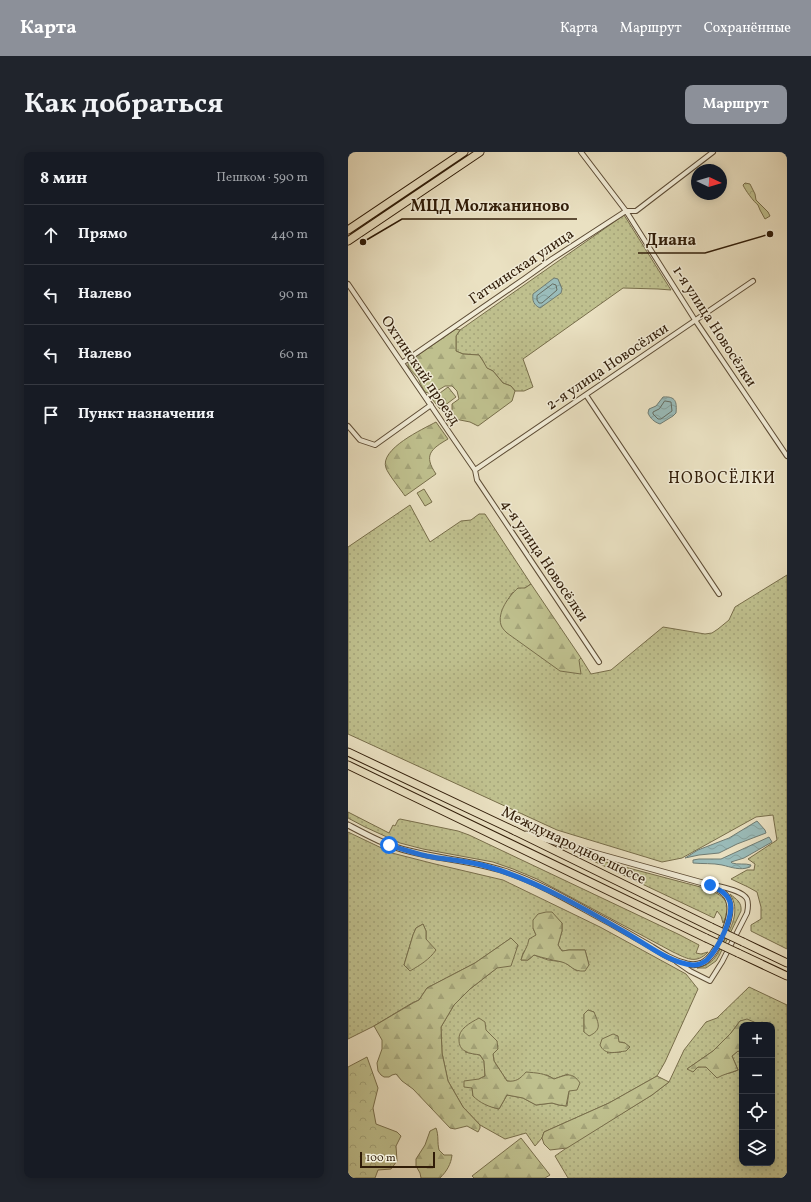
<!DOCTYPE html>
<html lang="ru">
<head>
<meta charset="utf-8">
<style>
  :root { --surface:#171b24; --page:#20242c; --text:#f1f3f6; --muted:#9ea1a6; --line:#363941; --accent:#8c9099 }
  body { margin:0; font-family:Vollkorn,serif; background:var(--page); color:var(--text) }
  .controls { position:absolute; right:12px; bottom:12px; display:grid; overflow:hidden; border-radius:8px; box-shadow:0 2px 10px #0003 }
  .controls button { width:36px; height:36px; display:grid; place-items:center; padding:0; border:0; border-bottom:1px solid var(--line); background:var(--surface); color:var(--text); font:20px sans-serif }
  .compass { position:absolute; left:343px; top:12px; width:36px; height:36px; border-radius:50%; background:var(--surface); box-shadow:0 2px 10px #0003; rotate:94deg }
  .scale { position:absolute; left:12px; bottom:10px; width:75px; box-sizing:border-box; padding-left:4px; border:2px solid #301c08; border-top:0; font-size:11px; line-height:14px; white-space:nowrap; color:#301c08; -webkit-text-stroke:3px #f1ecd7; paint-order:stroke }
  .stop { position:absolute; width:12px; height:12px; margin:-9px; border:3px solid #1a73e8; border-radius:50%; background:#fff }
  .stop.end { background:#1a73e8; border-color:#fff; box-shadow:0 1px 4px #0008 }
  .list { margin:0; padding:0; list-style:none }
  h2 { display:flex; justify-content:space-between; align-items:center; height:52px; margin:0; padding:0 16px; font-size:17px }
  h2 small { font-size:13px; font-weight:400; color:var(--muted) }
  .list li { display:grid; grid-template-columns:26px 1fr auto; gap:12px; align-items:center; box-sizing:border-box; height:60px; padding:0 16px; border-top:1px solid var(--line) }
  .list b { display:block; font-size:15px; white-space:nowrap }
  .list em { font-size:13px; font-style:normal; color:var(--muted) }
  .icon { flex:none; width:22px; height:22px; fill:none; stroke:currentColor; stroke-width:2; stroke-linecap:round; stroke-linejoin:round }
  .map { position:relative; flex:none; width:439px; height:1026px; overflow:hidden; border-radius:8px }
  header { display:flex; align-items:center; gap:24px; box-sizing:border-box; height:56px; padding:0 20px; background:var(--accent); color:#fff }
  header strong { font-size:19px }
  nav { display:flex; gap:22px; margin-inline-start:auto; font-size:14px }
  .intro { display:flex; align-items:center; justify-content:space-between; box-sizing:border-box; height:96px; padding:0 24px }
  h1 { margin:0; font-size:28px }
  .button { padding:10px 18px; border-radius:8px; background:var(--accent); color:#fff; font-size:14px; font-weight:700 }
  main { display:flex; gap:24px; padding:0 24px }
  aside { flex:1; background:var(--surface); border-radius:8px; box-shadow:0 2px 10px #0003 }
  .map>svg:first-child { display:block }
</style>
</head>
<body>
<header>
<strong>Карта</strong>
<nav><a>Карта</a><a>Маршрут</a><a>Сохранённые</a></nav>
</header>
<div class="intro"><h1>Как добраться</h1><a class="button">Маршрут</a></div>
<main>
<aside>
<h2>8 мин<small>Пешком · 590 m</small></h2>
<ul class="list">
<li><svg class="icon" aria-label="ahead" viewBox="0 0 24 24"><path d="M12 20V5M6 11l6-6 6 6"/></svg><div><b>Прямо</b></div><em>440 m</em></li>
<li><svg class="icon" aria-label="left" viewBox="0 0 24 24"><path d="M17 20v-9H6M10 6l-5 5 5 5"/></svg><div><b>Налево</b></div><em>90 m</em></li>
<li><svg class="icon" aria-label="left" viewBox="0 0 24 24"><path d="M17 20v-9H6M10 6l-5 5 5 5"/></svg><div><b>Налево</b></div><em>60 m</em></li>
<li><svg class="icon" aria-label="arrive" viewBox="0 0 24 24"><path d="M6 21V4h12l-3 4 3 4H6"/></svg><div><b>Пункт назначения</b></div></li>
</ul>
</aside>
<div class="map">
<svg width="439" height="1026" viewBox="0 0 439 1026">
  <defs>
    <pattern id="grass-dots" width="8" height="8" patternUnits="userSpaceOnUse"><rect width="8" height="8" fill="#bfc08e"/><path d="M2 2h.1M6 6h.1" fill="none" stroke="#a4a479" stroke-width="1.8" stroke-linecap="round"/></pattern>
    <pattern id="forest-firs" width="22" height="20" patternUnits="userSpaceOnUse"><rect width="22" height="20" fill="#bfc08e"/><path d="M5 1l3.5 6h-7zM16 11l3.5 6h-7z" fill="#a4a479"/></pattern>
    <pattern id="park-crowns" width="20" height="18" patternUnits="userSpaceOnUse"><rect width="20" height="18" fill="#bfc08e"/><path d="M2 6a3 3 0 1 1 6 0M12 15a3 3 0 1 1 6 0" fill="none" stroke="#a4a479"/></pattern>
    <pattern id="water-waves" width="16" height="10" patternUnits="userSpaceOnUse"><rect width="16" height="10" fill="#9abcba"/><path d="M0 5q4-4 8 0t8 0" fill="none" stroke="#85a19e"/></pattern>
  </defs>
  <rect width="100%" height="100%" fill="#eae1c2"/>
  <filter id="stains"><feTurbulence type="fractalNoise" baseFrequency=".005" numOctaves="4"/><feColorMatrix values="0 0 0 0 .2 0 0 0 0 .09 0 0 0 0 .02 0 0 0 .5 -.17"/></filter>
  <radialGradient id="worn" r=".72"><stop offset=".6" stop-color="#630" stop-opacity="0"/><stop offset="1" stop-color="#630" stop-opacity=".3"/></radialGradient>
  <path fill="url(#grass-dots)" stroke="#786e4b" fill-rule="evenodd" d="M276,63L323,138L310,137L275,136L175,207L185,235L176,239H167L163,234L155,231L145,219L138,216L135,209L131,203L115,202L108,199V184L112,178ZM211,130L214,137L192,156Z
    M62,353L82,390L113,369L123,368L131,362H137L183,432L177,436L164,441L154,460L231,508L233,506L243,522L263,518L315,475L357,482L364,481L370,477L381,468L387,455L439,423V797L403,779V773L413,767V755L409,740L400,735L383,727L399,718H406L407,712L400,707L429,688L425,663L408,665L334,706L314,710L209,678L0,582V395Z
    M0,660L41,681L45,673L47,674L50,668L52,667L110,679L121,683L332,783L351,793L348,801L353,802L360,800C348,813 338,806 325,800L189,727L165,717L145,710L75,697L52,691L17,675L0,666Z
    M0,680L44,701L87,712L155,728L252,775L338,822L350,837L317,910L309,924L261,951L196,980L194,986L187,994L178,981L157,987L132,973L115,955L100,929L94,901L93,875L106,853L122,837L149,816L163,786L127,811L79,836L71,848L64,851L26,874L0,887ZM203,760L214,771V779L210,793L214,799L221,798H237L241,813L229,819L216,810L200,808L186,803L180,808H173L175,801L188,783L185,776ZM75,772L78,779V787L56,813L65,783L68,776ZM240,858L246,860L236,880V862ZM138,878L149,889L145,902L146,909L159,929L166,930L173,926L199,923L206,927L220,922L221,939L219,954L211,953L204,951L188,953L175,946L159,943L151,957L144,955L125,944L124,936L131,927L137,924L136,909L132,903L117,900ZM271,890L277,891L273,900L259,901Z
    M235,704L360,737C378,745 385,752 375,771L373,764L369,759L366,766Z
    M382,742C388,747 394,750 393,759L371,804L368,809L358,816H349C353,815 357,814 361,811C368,807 371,799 375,791C383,776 393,759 382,742Z
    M401,835L439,853V1026H220L207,1004L227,990L304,943L321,930L336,898L358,870L369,866ZM392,869L406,870L405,873H424V1011H394V901L390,899L384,904L390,918C373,926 373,918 359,915C353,914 345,916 339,917L365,899L383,881Z"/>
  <path fill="url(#forest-firs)" stroke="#786e4b" d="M108,177L112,178L108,184V199L115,202L131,203L135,209L139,216L145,219L155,231L163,234L167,239L164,249L130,274L122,270L107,267L104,260V252L111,247L109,239L104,234H97L84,242L77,240L73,233L70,226L60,215V210Z
    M88,270L100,287C83,297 75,303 88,322L57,344C53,338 40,322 38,316C31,297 75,277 88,270Z
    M183,432L233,506L231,508L233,522L212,519L159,481C156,478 154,476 153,473C149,460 161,444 170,436H177Z
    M198,760H204L214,771V779L210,793L214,799L221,798H237L241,813L237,819C224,820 224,813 214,810C205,808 195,806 186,803L180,808H173C175,800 180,795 181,787L188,783L185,776V768L190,762Z
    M75,772L78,779V787L88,798C81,808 72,813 62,819L56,813L65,783L68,776Z
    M163,786L170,793L163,814L149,816L122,837L106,853L93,875L94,901L100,929L115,955L132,973V976L130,980L119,974L107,977L102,976L65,937L54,929L48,922L44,923L41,925H36L33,923L30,919L29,911L34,897V888L26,874L65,851L71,848L79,836L127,811Z
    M240,858L246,860C251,872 254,878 241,884L236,880V862Z
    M131,866L137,870L138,878L149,889L150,897L145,902L146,909L159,929C168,930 172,927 178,920C189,921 196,921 206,927C218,923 224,919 232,931L229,938L221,939L218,954L211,953L204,951L188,953L175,946L159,943L151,957C141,955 132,951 125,944L124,936L116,935V929L131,927L137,924L136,909L132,903C128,902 121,902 117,899C113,897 111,893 111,888C110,877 122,871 131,866Z
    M399,867L406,870L405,873H394V901L390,899L384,904L390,918C382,921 376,922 369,926L358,915H350L345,920L339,917L365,899L383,881L392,869Z
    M265,882L270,884L271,890L277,891L282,895L278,899C268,900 257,904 252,893L254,887Z
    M309,924L321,930L304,943L219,996L202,998L196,992L194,986L196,980L261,951Z
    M88,976C91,984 89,990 91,998L96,1003H104C103,1012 99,1019 92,1026H73L72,1021L68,1014V1007L77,993L82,979Z
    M173,986L202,1023L197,1026H126L124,1024Z"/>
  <path fill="url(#park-crowns)" stroke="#786e4b" d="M397,31L402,32L407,42L408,48L420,60L422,64L417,67L412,58L410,53C406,50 397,38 395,33Z
    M100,235L108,245L92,257L84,247Z
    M19,905L30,936L25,956L28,972L49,980L53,984L48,994L49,1009L43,1017L30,1018L27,1026H0V915Z"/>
  <path fill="#bfc08e" stroke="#786e4b" d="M76,337L84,350L77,354L69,341Z"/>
  <path fill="url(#water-waves)" stroke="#707c73" d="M206,126L210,127L214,137L213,141L192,156C186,153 184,149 185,142Z
    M315,245C328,244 329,250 328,261L325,264L312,272C306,270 302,266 300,261L301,257L308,254Z
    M409,669L417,678L418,681L389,692L371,701L351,703L337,706L350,698L381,686Z
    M421,685L424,690L396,706L383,710L384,711C390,713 397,711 403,713L402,715C392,719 383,715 374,713C365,711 354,712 345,711V708L351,707H373Z"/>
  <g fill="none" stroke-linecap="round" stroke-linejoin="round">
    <path stroke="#656c61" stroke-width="1" d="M205,132L208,133L209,138L194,151H191L189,148V144Z
      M317,249L323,250L324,259L313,267H310L305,262V260L311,257Z"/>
    <defs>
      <path id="minor" d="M233,0L278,59L347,168L439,304
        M0,132L105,286L127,318L129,328L251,510
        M54,211L176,127L204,107L278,59H288L365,0
        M238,243L371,442
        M0,274L12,288L27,293L83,253
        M127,318L405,129
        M329,810L342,819L362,829L374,810L399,761C400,756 401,752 399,747C395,739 375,735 366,733"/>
      <path id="tertiary" d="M0,673C19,683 39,694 61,699C92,707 125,709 156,719C193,731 228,753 262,771C276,779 290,787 304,795C315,802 326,809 339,812C344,813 349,813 354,811C368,805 386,765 381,750C379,741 370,737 362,733L178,682"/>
      <path id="trunk" d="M0,78L116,0
        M0,89L132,0
        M0,600L167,679"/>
      <path id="motorway" d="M0,613L358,786
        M167,679L363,775
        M395,790L439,811
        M390,801L439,824"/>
    </defs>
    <use href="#minor" stroke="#5e4d36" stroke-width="6"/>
    <use href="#tertiary" stroke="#5e4d36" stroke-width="7"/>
    <use href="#trunk" stroke="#301c08" stroke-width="9"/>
    <use href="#motorway" stroke="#301c08" stroke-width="9"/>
    <use href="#minor" stroke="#f1ecd7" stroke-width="4"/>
    <use href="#tertiary" stroke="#f1ecd7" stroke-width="5"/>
    <use href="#trunk" stroke="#eae1c2" stroke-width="7"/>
    <use href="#motorway" stroke="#eae1c2" stroke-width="7"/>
    <defs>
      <path id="motorway-bridge" d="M363,775L395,790
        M358,786L390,801"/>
    </defs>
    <use href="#motorway-bridge" stroke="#301c08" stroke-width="9" stroke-linecap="butt"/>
    <use href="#motorway-bridge" stroke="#eae1c2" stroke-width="7"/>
  </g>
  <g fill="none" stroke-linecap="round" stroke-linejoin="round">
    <path stroke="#1a73e8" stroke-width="5" d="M41,693C54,697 66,701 79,704C100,708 121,709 141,715C189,729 237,757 280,782C299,793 324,812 345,813C351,813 355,811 359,808C370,797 386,765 382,750C379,741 370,737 362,733"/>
  </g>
  <g text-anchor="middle" stroke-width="3" stroke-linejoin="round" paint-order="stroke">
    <g font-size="15" fill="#301c08" stroke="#f1ecd7">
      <text transform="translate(173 114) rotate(-34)" y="5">Гатчинская улица</text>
      <text transform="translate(367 174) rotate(57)" y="5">1-я улица Новосёлки</text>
      <text transform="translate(259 214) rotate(-34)" y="5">2-я улица Новосёлки</text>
      <text transform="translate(73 218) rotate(56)" y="5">Охтинский проезд</text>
      <text transform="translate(197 408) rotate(56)" y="5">4-я улица Новосёлки</text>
      <text transform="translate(226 693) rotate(26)" y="5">Международное шоссе</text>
    </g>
    <g font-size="16" letter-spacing="1" fill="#301c08" stroke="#f1ecd7">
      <text x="374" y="331">НОВОСЁЛКИ</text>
    </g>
  </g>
  <path fill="none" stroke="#301c08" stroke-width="1.5" d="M15 90L54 67H229M422 82L357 101H290"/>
  <g fill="#301c08" stroke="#f1ecd7" stroke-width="1.5">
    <circle cx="15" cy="90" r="4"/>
    <circle cx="422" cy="82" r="4"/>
  </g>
  <g font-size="16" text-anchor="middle" font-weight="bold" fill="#301c08" stroke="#f1ecd7" stroke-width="3" stroke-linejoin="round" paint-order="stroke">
    <text x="142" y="59">МЦД Молжаниново</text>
    <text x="323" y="93">Диана</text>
  </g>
  <rect width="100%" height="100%" filter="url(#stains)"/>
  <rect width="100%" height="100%" fill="url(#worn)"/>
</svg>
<div class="controls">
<button>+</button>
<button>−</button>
<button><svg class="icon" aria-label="locate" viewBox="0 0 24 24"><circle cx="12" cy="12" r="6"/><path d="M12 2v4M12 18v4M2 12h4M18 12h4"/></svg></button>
<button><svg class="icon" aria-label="layers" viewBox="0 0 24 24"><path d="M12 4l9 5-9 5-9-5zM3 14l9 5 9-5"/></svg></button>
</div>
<svg class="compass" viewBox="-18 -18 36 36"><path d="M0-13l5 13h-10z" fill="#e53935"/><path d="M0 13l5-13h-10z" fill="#9ea1a6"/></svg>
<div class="scale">100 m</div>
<div class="stop" style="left:41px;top:693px"></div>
<div class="stop end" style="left:362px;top:733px"></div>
</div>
</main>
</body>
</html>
